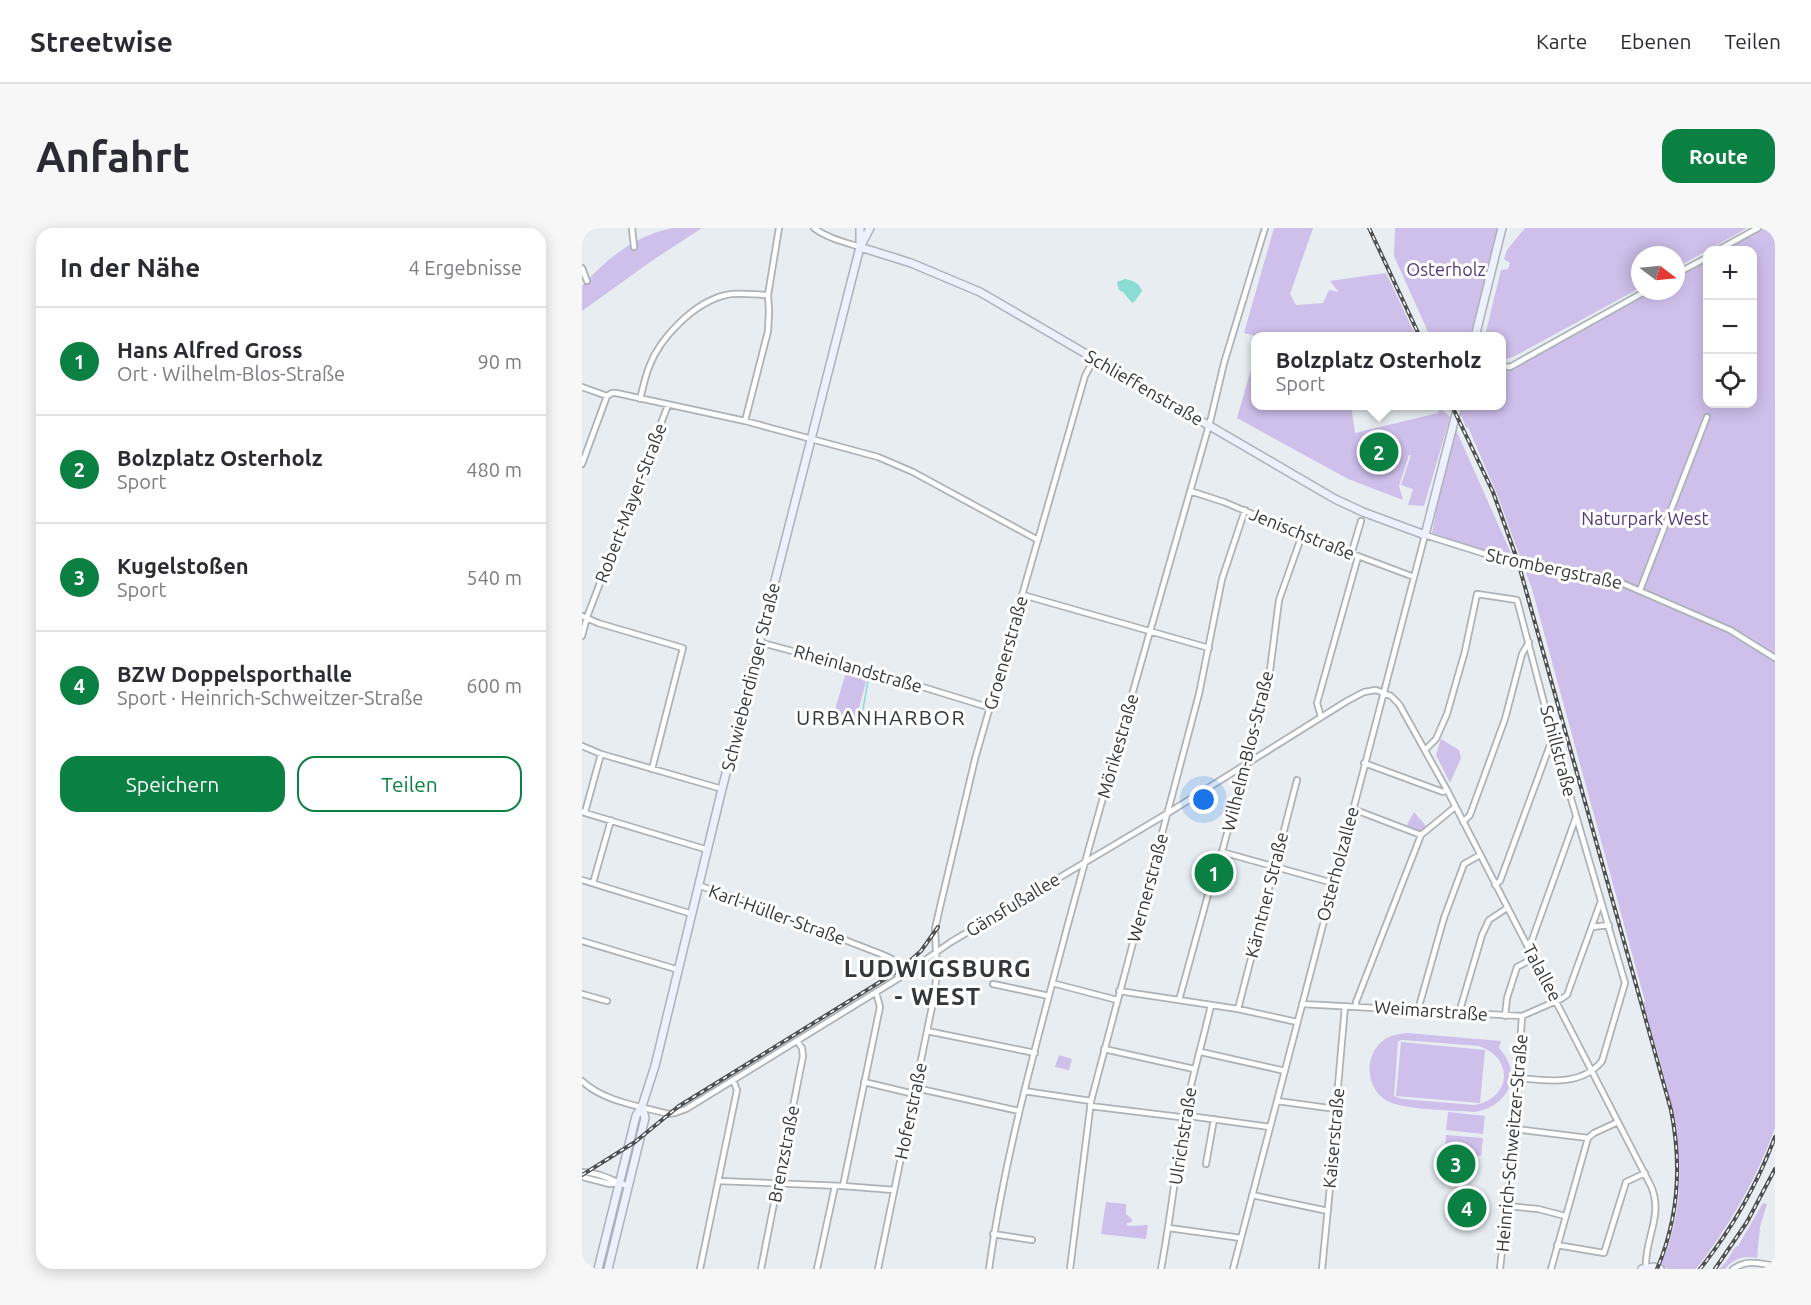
<!DOCTYPE html>
<html lang="de">
<head>
<meta charset="utf-8">
<style>
  :root { --surface:#fff; --page:#f7f7f7; --text:#2b2b33; --muted:#7c7c81; --line:#e1e1e2; --accent:#0b8043 }
  body { margin:0; font-family:Ubuntu,sans-serif; background:var(--page); color:var(--text) }
  .controls { position:absolute; right:18px; top:18px; display:grid; overflow:hidden; border-radius:12px; box-shadow:0 3px 15px #0003 }
  .controls button { width:54px; height:54px; display:grid; place-items:center; padding:0; border:0; border-bottom:2px solid var(--line); background:var(--surface); color:var(--text); font:30px sans-serif }
  .compass { position:absolute; left:1049px; top:18px; width:54px; height:54px; border-radius:50%; background:var(--surface); box-shadow:0 3px 15px #0003; rotate:106deg }
  .you { position:absolute; left:622px; top:572px; width:21px; height:21px; margin:-15px; border:4px solid #fff; border-radius:50%; background:#1a73e8; box-shadow:0 0 0 9px #1a73e833 }
  .badge { display:grid; place-items:center; width:39px; height:39px; border-radius:50%; background:var(--accent); color:#fff; font-size:20px; font-weight:700 }
  .pin { position:absolute; translate:-50% -50%; border:3px solid #fff; box-shadow:0 2px 6px #0006 }
  .popup { position:absolute; left:669px; top:104px; width:255px; height:78px; box-sizing:border-box; display:grid; place-content:center; border-radius:12px; background:var(--surface); filter:drop-shadow(0 2px 4px #0005); font-size:20px; white-space:nowrap; color:var(--muted) }
  .popup b { font-size:22px; color:var(--text) }
  .popup::after { content:''; position:absolute; left:50%; top:100%; margin-left:-12px; border:12px solid transparent; border-top-color:var(--surface) }
  .list { margin:0; padding:0; list-style:none }
  h2 { display:flex; justify-content:space-between; align-items:center; height:78px; margin:0; padding:0 24px; font-size:26px }
  h2 small { font-size:20px; font-weight:400; color:var(--muted) }
  .list li { display:grid; grid-template-columns:39px 1fr auto; gap:18px; align-items:center; box-sizing:border-box; height:108px; padding:0 24px; border-top:2px solid var(--line) }
  .list b { display:block; font-size:22px; white-space:nowrap }
  .list p { margin:0; font-size:20px; white-space:nowrap; color:var(--muted) }
  .list em { font-size:20px; font-style:normal; color:var(--muted) }
  .actions { display:flex; gap:12px; padding:18px 24px }
  .actions a { flex:1; padding:14px 0; border:2px solid var(--accent); border-radius:18px; text-align:center; font-size:21px; color:var(--accent) }
  .actions .main { background:var(--accent); color:#fff }
  .icon { flex:none; width:33px; height:33px; fill:none; stroke:currentColor; stroke-width:2; stroke-linecap:round; stroke-linejoin:round }
  .map { position:relative; flex:none; width:1193px; height:1041px; overflow:hidden; border-radius:18px }
  header { display:flex; align-items:center; gap:36px; box-sizing:border-box; height:84px; padding:0 30px; background:var(--surface); border-bottom:2px solid var(--line) }
  header strong { font-size:28px }
  nav { display:flex; gap:33px; margin-inline-start:auto; font-size:21px }
  .intro { display:flex; align-items:center; justify-content:space-between; box-sizing:border-box; height:144px; padding:0 36px }
  h1 { margin:0; font-size:42px }
  .button { padding:15px 27px; border-radius:18px; background:var(--accent); color:#fff; font-size:21px; font-weight:700 }
  main { display:flex; gap:36px; padding:0 36px }
  aside { flex:1; background:var(--surface); border-radius:18px; box-shadow:0 3px 15px #0003 }
  .map>svg:first-child { display:block }
</style>
</head>
<body>
<header>
<strong>Streetwise</strong>
<nav><a>Karte</a><a>Ebenen</a><a>Teilen</a></nav>
</header>
<div class="intro"><h1>Anfahrt</h1><a class="button">Route</a></div>
<main>
<aside>
<h2>In der Nähe<small>4 Ergebnisse</small></h2>
<ul class="list">
<li><span class="badge">1</span><div><b>Hans Alfred Gross</b><p>Ort · Wilhelm-Blos-Straße</p></div><em>90 m</em></li>
<li><span class="badge">2</span><div><b>Bolzplatz Osterholz</b><p>Sport</p></div><em>480 m</em></li>
<li><span class="badge">3</span><div><b>Kugelstoßen</b><p>Sport</p></div><em>540 m</em></li>
<li><span class="badge">4</span><div><b>BZW Doppelsporthalle</b><p>Sport · Heinrich-Schweitzer-Straße</p></div><em>600 m</em></li>
</ul>
<div class="actions"><a class="main">Speichern</a><a>Teilen</a></div>
</aside>
<div class="map">
<svg width="1193" height="1041" viewBox="0 0 1193 1041">
  <rect width="100%" height="100%" fill="#e7edf1"/>
  <path fill="#cfbfeb" fill-rule="evenodd" d="M91,0H120L71,32L0,83V58C27,29 52,8 91,0Z
    M692,0H731L708,66L714,77L741,75L747,62L757,64L748,53L804,45L834,108L677,109L662,105Z
    M813,0H917L888,108H847L843,97L812,28Z
    M943,0H1165L1094,40V27H1058V60L931,129L920,132V109L903,108L919,42L926,41L928,35L922,31L925,22Z
    M1176,0H1193V900C1174,952 1148,997 1114,1041H1086L1078,1038C1119,949 1086,862 1061,775L1063,773L950,361L915,266L886,199L884,200L879,186L881,178H920V142L927,143L1069,63H1094V49L1125,32L1126,176H1170V22H1142L1164,11L1163,7Z
    M674,124V178H769L773,205L856,185L858,180L868,189L842,278L826,277L831,261L819,257L829,227H827L817,258L821,272L766,251L655,190Z
    M871,195L932,332L850,305Z
    M264,444L285,450L274,491L252,485Z
    M859,511L877,522L879,530L868,555L854,527Z
    M832,584L843,597V600L839,603L832,602L825,597Z
    M825,805L919,813L917,820C942,847 926,879 892,884C870,882 829,882 810,875C783,865 780,827 803,811C810,807 817,806 825,805ZM821,812L897,818C933,830 929,871 892,877L820,871L812,868L816,813Z
    M819,814L903,822L898,875L814,868Z
    M477,827L490,831L487,842L473,839Z
    M866,884L903,888L901,906L864,902Z
    M864,907L901,910L899,928L863,925Z
    M862,930L886,933L885,942L861,940Z
    M524,974L544,976V986L550,991V994L545,995V998L566,997L564,1011L519,1006Z
    M1181,975L1185,976L1178,999L1175,1030C1161,1027 1152,1030 1143,1041H1137L1144,1034L1153,1019L1156,1018Z"/>
  <path fill="#8bdcd3" d="M543,51C550,52 558,55 560,63L553,73L550,75L541,64L537,62L535,54Z"/>
  <g fill="none" stroke-linecap="round" stroke-linejoin="round">
    <path stroke="#8bdcd3" stroke-width="1.5" d="M279,492L286,453"/>
    <defs>
      <path id="street" d="M50,0L52,19
        M232,0C245,10 262,14 278,19
        M1136,22L1176,0
        M0,40L5,53
        M1094,46L1126,29
        M920,138L928,139L1064,63
        M0,159L25,168L30,165H34L163,193L296,229L331,244L456,312
        M58,171C61,160 63,149 67,139C78,109 113,74 144,67C157,64 173,67 186,67
        M163,193L186,103L187,83L186,67L197,0
        M0,236L25,168
        M608,263L642,274L720,307L832,349
        M769,327L779,293
        M1058,362L1125,189
        M441,367L627,420
        M0,388L16,395L101,420L70,541
        M0,408L5,389L86,177
        M177,414L321,453L409,480
        M739,489L735,475L776,329
        M0,518L19,526L140,561
        M843,522L854,511L865,486L883,423L895,366L935,372L971,509L1043,755L1020,833C1000,858 966,853 937,850
        M782,535L861,564L865,562
        M771,581L839,607
        M0,584L126,622
        M3,584L19,526
        M881,594L888,587L923,491L940,426L947,414
        M640,624L751,655
        M0,652L110,686
        M11,655L29,592
        M913,657L918,653L971,509
        M118,658L149,668L299,726L310,731L323,746
        M1010,699L1027,697
        M0,713L97,742
        M945,717L950,712L994,589
        M305,729L317,750
        M470,755L535,772
        M411,756L467,768
        M537,763L656,781L715,794
        M0,766L25,773
        M597,772L629,656L640,624L687,450L697,372L720,307
        M720,776L940,788L979,771L985,767L1019,673
        M774,779V774L839,607L873,579
        M656,781L715,552
        M836,782L862,690L882,636L898,627
        M877,785L900,707L907,692L925,680
        M923,788L925,770L935,739L952,730
        M345,803L453,825
        M522,821L612,841
        M619,824L703,843
        M0,853C22,874 58,878 86,886L93,885L104,881L317,750L369,714L586,585L765,473L782,464L794,462L809,468L817,476L865,562L1069,958C1082,988 1062,1011 1064,1040
        M282,854L332,866
        M334,860L437,883
        M442,863L509,873
        M695,873L754,881
        M508,878L598,889L607,888L688,899
        M933,901L1006,910L1012,905L1036,894
        M624,936L632,891
        M0,944C17,944 31,953 46,958
        M0,949L28,956L37,955
        M136,953L261,958L312,962
        M261,958L298,779L294,764
        M670,967L746,983
        M925,978L956,981L983,988
        M587,1000L659,1010
        M411,1006L450,1012
        M975,1017L1022,1025L1044,954L1063,945
        M118,1041L155,862L151,852
        M179,1041L221,828L220,820L215,813
        M235,1041L253,958
        M296,1041L352,769L355,744L353,701L358,679L393,531L503,148L512,131
        M407,1041C423,924 456,810 486,696C532,527 581,359 629,190L642,135L683,0
        M488,1041L509,873L617,466L640,351L663,282
        M579,1041C589,989 594,937 603,885C610,848 621,813 629,777
        M651,1041L843,307L929,334L962,337L1028,350L1148,402L1193,430
        M740,1041L754,898V881L763,778
        M918,1041L933,901L940,788
        M969,1041L1006,910
        M1151,1041C1165,1031 1176,1035 1193,1038"/>
      <path id="secondary" d="M278,19L329,35L398,64L753,271L781,284L843,307L876,178
        M278,19L288,0
        M893,109L920,0
        M16,1041L54,888L60,878L73,838L140,561L278,19V0
        M26,1041L63,890L60,878
        M1060,1041L1072,1039L1078,1041"/>
    </defs>
    <use href="#street" stroke="#adb2b7" stroke-width="8"/>
    <use href="#secondary" stroke="#adb2b7" stroke-width="10"/>
    <use href="#street" stroke="#fff" stroke-width="4.5"/>
    <use href="#secondary" stroke="#edf0fe" stroke-width="7"/>
    <defs>
      <path id="rail" d="M787,0L838,109
        M870,178L911,264L936,334L1089,882C1100,937 1097,989 1075,1041
        M0,947L53,914L97,878L319,741L339,723L356,699
        M1118,1041C1150,1001 1175,957 1193,909
        M1133,1041L1165,994L1193,941"/>
    </defs>
    <use href="#rail" stroke="#4d4f51" stroke-width="4"/>
    <use href="#rail" stroke="#fff" stroke-width="1.5" stroke-dasharray="4.5" stroke-linecap="butt"/>
  </g>
  <g text-anchor="middle" stroke-width="6" stroke-linejoin="round" paint-order="stroke">
    <g font-size="18" fill="#54387b" stroke="#fff">
      <text x="864" y="48">Osterholz</text>
      <text x="1063" y="297">Naturpark West</text>
    </g>
    <g font-size="18" fill="#353739" stroke="#fff">
      <text transform="translate(562 160) rotate(30)" y="6">Schlieffenstraße</text>
      <text transform="translate(49 275) rotate(-69)" y="6">Robert-Mayer-Straße</text>
      <text transform="translate(720 306) rotate(22)" y="6">Jenischstraße</text>
      <text transform="translate(972 341) rotate(12)" y="6">Strombergstraße</text>
      <text transform="translate(424 425) rotate(-74)" y="6">Groenerstraße</text>
      <text transform="translate(276 441) rotate(16)" y="6">Rheinlandstraße</text>
      <text transform="translate(169 449) rotate(-76)" y="6">Schwieberdinger Straße</text>
      <text transform="translate(536 518) rotate(-74)" y="6">Mörikestraße</text>
      <text transform="translate(666 523) rotate(-76)" y="6">Wilhelm-Blos-Straße</text>
      <text transform="translate(976 523) rotate(75)" y="6">Schillstraße</text>
      <text transform="translate(756 636) rotate(-75)" y="6">Osterholzallee</text>
      <text transform="translate(566 660) rotate(-75)" y="6">Wernerstraße</text>
      <text transform="translate(685 667) rotate(-76)" y="6">Kärntner Straße</text>
      <text transform="translate(431 677) rotate(-31)" y="6">Gänsfußallee</text>
      <text transform="translate(195 687) rotate(20)" y="6">Karl-Hüller-Straße</text>
      <text transform="translate(960 745) rotate(62)" y="6">Talallee</text>
      <text transform="translate(849 783) rotate(4)" y="6">Weimarstraße</text>
      <text transform="translate(329 883) rotate(-78)" y="6">Hoferstraße</text>
      <text transform="translate(601 908) rotate(-81)" y="6">Ulrichstraße</text>
      <text transform="translate(752 910) rotate(-85)" y="6">Kaiserstraße</text>
      <text transform="translate(930 915) rotate(-85)" y="6">Heinrich-Schweitzer-Straße</text>
      <text transform="translate(202 926) rotate(-79)" y="6">Brenzstraße</text>
    </g>
    <g font-size="21" letter-spacing="1.5" fill="#353739" stroke="#fff">
      <text x="299" y="497">URBANHARBOR</text>
    </g>
    <g font-size="24" font-weight="bold" letter-spacing="1.5" fill="#353739" stroke="#fff">
      <text x="356" y="749">LUDWIGSBURG<tspan x="356" dy="28">- WEST</tspan></text>
    </g>
  </g>
</svg>
<div class="controls">
<button>+</button>
<button>−</button>
<button><svg class="icon" aria-label="locate" viewBox="0 0 24 24"><circle cx="12" cy="12" r="6"/><path d="M12 2v4M12 18v4M2 12h4M18 12h4"/></svg></button>
</div>
<svg class="compass" viewBox="-18 -18 36 36"><path d="M0-13l5 13h-10z" fill="#e53935"/><path d="M0 13l5-13h-10z" fill="#7c7c81"/></svg>
<div class="you"></div>
<div class="pin badge" style="left:632px;top:645px">1</div>
<div class="pin badge" style="left:797px;top:224px">2</div>
<div class="popup"><b>Bolzplatz Osterholz</b>Sport</div>
<div class="pin badge" style="left:874px;top:936px">3</div>
<div class="pin badge" style="left:885px;top:980px">4</div>
</div>
</main>
</body>
</html>
